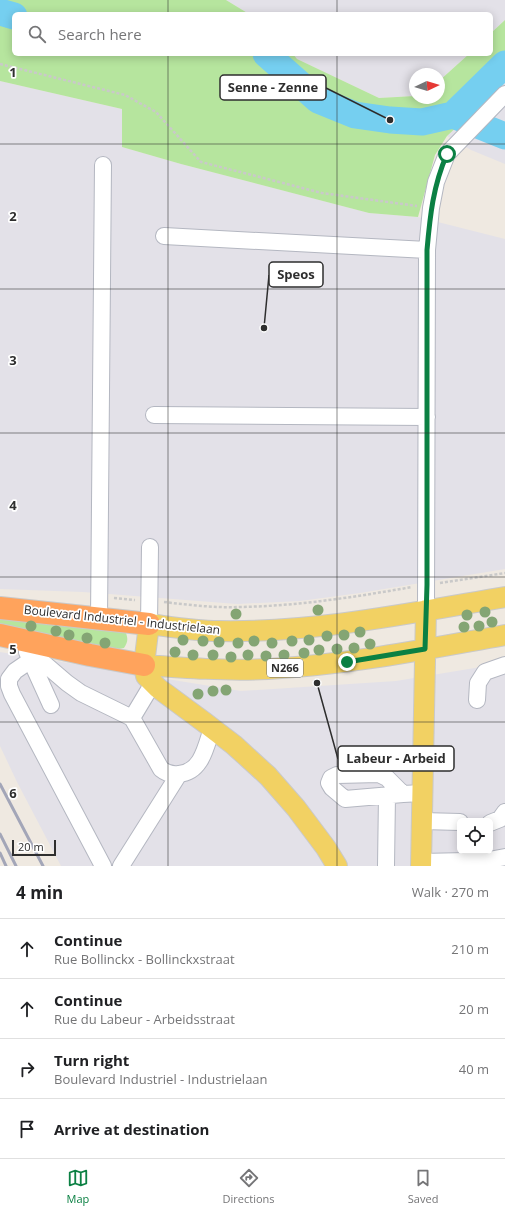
<!DOCTYPE html>
<html lang="en">
<head>
<meta charset="utf-8">
<style>
  :root { --surface:#fff; --page:#f2f2f2; --text:#202124; --muted:#757577; --line:#e0e0e0; --accent:#0b8043 }
  body { margin:0; font-family:"Open Sans",sans-serif; background:var(--page); color:var(--text) }
  .controls { position:absolute; right:12px; bottom:12px; display:grid; overflow:hidden; border-radius:6px; box-shadow:0 2px 10px #0003 }
  .controls button { width:36px; height:36px; display:grid; place-items:center; padding:0; border:0; border-bottom:1px solid var(--line); background:var(--surface); color:var(--text); font:20px sans-serif }
  .compass { position:absolute; left:409px; top:68px; width:36px; height:36px; border-radius:50%; background:var(--surface); box-shadow:0 2px 10px #0003; rotate:86deg }
  .scale { position:absolute; left:12px; bottom:10px; width:44px; box-sizing:border-box; padding-left:4px; border:2px solid #2e2e2e; border-top:0; font-size:11px; line-height:14px; white-space:nowrap; color:#2e2e2e; -webkit-text-stroke:3px #fff; paint-order:stroke }
  .stop { position:absolute; width:12px; height:12px; margin:-9px; border:3px solid #0b8043; border-radius:50%; background:#fff }
  .stop.end { background:#0b8043; border-color:#fff; box-shadow:0 1px 4px #0008 }
  .list { margin:0; padding:0; list-style:none }
  h2 { display:flex; justify-content:space-between; align-items:center; height:52px; margin:0; padding:0 16px; font-size:17px }
  h2 small { font-size:13px; font-weight:400; color:var(--muted) }
  .list li { display:grid; grid-template-columns:26px 1fr auto; gap:12px; align-items:center; box-sizing:border-box; height:60px; padding:0 16px; border-top:1px solid var(--line) }
  .list b { display:block; font-size:15px; white-space:nowrap }
  .list p { margin:0; font-size:13px; white-space:nowrap; color:var(--muted) }
  .list em { font-size:13px; font-style:normal; color:var(--muted) }
  .icon { flex:none; width:22px; height:22px; fill:none; stroke:currentColor; stroke-width:2; stroke-linecap:round; stroke-linejoin:round }
  .map { position:relative; flex:none; width:505px; height:866px; overflow:hidden }
  .search { position:absolute; background:var(--surface); box-shadow:0 2px 10px #0003; left:12px; right:12px; top:12px; height:44px; display:flex; align-items:center; gap:10px; box-sizing:border-box; padding:0 14px; border-radius:6px; color:var(--muted); font-size:15px }
  .sheet { height:292px; background:var(--surface) }
  nav { display:flex; justify-content:space-around; align-items:center; box-sizing:border-box; height:56px; border-top:1px solid var(--line); background:var(--surface); font-size:11px; color:var(--muted) }
  nav a { display:grid; justify-items:center; gap:2px }
  nav .on { color:var(--accent) }
  .map>svg:first-child { display:block }
</style>
</head>
<body>
<div class="map">
<svg width="505" height="866" viewBox="0 0 505 866">
  <rect width="100%" height="100%" fill="#efe9e1"/>
  <path fill="#e3e1e8" fill-rule="evenodd" d="M226,0H505V20L491,33V14H249Z
    M293,54H469L439,81V74H415V96L379,98L297,59Z
    M0,81L122,109V147L181,164L369,213L418,217L505,239V569L360,593L300,601L237,604L83,592L0,589Z
    M505,82V164L471,150L447,136Z
    M0,652L241,691L396,681L505,663V866H61L17,782L0,746ZM460,821H490V851H460Z"/>
  <path fill="#b6e59e" d="M0,0H226L249,14H14V54H293L297,59L379,98L415,96V98H439V81L469,54H491V33L505,20V82L447,136L435,155L418,217L369,213L181,164L122,147V109L0,81Z
    M0,614L121,629L126,633C128,639 128,642 124,648L118,649L0,627Z"/>
  <g fill="none" stroke-linecap="round" stroke-linejoin="round">
    <path stroke="#75cff0" stroke-width="27" d="M0,12L14,16
      M266,54L318,100L355,115L390,120L422,122L453,115L505,136
      M453,115L505,64"/>
    <defs>
      <path id="minor" d="M164,236L427,250
        M154,415L427,417
        M426,610L427,250L431,208L436,182L447,154L505,94
        M99,619L103,165
        M149,624L150,547
        M27,652L51,705
        M477,700L478,683L485,672L505,665
        M132,718L161,769C167,774 172,775 179,774C202,772 206,746 212,728
        M403,794L345,799L332,788L329,783L331,778L337,775L379,774L387,778L403,794L422,793
        M422,821L460,822
        M490,823L500,819L505,812
        M421,862L467,861L478,862L505,857
        M103,866L12,694L9,686V679L15,671L31,660H39L46,665L67,683L81,693L132,718L153,683
        M121,866L179,774
        M386,866L387,795"/>
      <path id="major" d="M144,665C185,668 226,671 268,669C348,665 426,649 505,635
        M337,866L326,848L296,808L268,776L234,745L204,722L158,688L146,676L144,665L149,624C172,627 195,631 218,631C315,633 411,613 505,597
        M421,866L426,610"/>
      <path id="highway" d="M0,608L149,624
        M0,635L90,655L144,665"/>
    </defs>
    <use href="#minor" stroke="#b4b7c1" stroke-width="18"/>
    <use href="#major" stroke="#c9c9c9" stroke-width="22"/>
    <use href="#highway" stroke="#c9c9c9" stroke-width="24"/>
    <path stroke="#c9c9c9" stroke-width="2.5" stroke-dasharray="3 2" stroke-linecap="butt" d="M0,64L125,95L156,112L201,162L322,193L417,206
      M440,583L505,573
      M114,598L135,600
      M164,602C189,605 215,608 240,607C298,606 355,597 412,587"/>
    <use href="#minor" stroke="#fff" stroke-width="16"/>
    <use href="#major" stroke="#f2d163" stroke-width="20"/>
    <use href="#highway" stroke="#ffa35c" stroke-width="22"/>
    <path stroke="#a3a6b8" stroke-width="3" d="M0,784L43,866
      M0,834L16,866
      M0,853L6,866"/>
  </g>
  <g fill="#84a574">
    <circle cx="318" cy="610" r="5.5"/>
    <circle cx="485" cy="612" r="5.5"/>
    <circle cx="236" cy="614" r="5.5"/>
    <circle cx="467" cy="615" r="5.5"/>
    <circle cx="492" cy="622" r="5.5"/>
    <circle cx="31" cy="626" r="5.5"/>
    <circle cx="479" cy="626" r="5.5"/>
    <circle cx="464" cy="627" r="5.5"/>
    <circle cx="56" cy="631" r="5.5"/>
    <circle cx="360" cy="632" r="5.5"/>
    <circle cx="69" cy="635" r="5.5"/>
    <circle cx="344" cy="635" r="5.5"/>
    <circle cx="327" cy="636" r="5.5"/>
    <circle cx="87" cy="638" r="5.5"/>
    <circle cx="183" cy="640" r="5.5"/>
    <circle cx="309" cy="640" r="5.5"/>
    <circle cx="203" cy="641" r="5.5"/>
    <circle cx="254" cy="641" r="5.5"/>
    <circle cx="292" cy="641" r="5.5"/>
    <circle cx="219" cy="642" r="5.5"/>
    <circle cx="105" cy="643" r="5.5"/>
    <circle cx="238" cy="643" r="5.5"/>
    <circle cx="272" cy="643" r="5.5"/>
    <circle cx="370" cy="644" r="5.5"/>
    <circle cx="354" cy="648" r="5.5"/>
    <circle cx="337" cy="649" r="5.5"/>
    <circle cx="319" cy="650" r="5.5"/>
    <circle cx="175" cy="652" r="5.5"/>
    <circle cx="304" cy="653" r="5.5"/>
    <circle cx="193" cy="655" r="5.5"/>
    <circle cx="213" cy="655" r="5.5"/>
    <circle cx="248" cy="655" r="5.5"/>
    <circle cx="284" cy="655" r="5.5"/>
    <circle cx="266" cy="656" r="5.5"/>
    <circle cx="231" cy="657" r="5.5"/>
    <circle cx="226" cy="690" r="5.5"/>
    <circle cx="213" cy="691" r="5.5"/>
    <circle cx="198" cy="694" r="5.5"/>
  </g>
  <g fill="none" stroke-linecap="round" stroke-linejoin="round">
    <path stroke="#0b8043" stroke-width="5" d="M347,662L425,649L427,585V250C430,216 433,186 447,154"/>
  </g>
  <path fill="none" stroke="#2e2e2e" stroke-width="1" stroke-opacity="0.55" d="M168,0V14M337,0V14M168,54V866M337,54V866M0,144H505M0,289H505M0,433H505M0,577H505M0,722H505"/>
  <g text-anchor="middle" stroke-width="3.5" stroke-linejoin="round" paint-order="stroke">
    <rect fill="#fff" stroke="#6d6d6d" stroke-width="1" x="267" y="659" width="36" height="18" rx="3"/>
    <g font-size="11" font-weight="bold" fill="#2e2e2e">
      <text x="285" y="672">N266</text>
    </g>
    <g font-size="12" fill="#2e2e2e" stroke="#fff">
      <text transform="translate(122 620) rotate(6)" y="4">Boulevard Industriel - Industrielaan</text>
    </g>
  </g>
  <g font-size="13" text-anchor="middle" font-weight="bold" fill="#2e2e2e" stroke="#fff" stroke-width="3.5" stroke-linejoin="round" paint-order="stroke">
    <text x="13" y="77">1</text>
    <text x="13" y="221">2</text>
    <text x="13" y="365">3</text>
    <text x="13" y="510">4</text>
    <text x="13" y="654">5</text>
    <text x="13" y="798">6</text>
  </g>
  <path fill="none" stroke="#2e2e2e" stroke-width="1.5" d="M390 120L326 88M264 328L269 275M317 683L338 759"/>
  <g fill="#2e2e2e" stroke="#fff" stroke-width="1.5">
    <circle cx="390" cy="120" r="4"/>
    <circle cx="264" cy="328" r="4"/>
    <circle cx="317" cy="683" r="4"/>
  </g>
  <g fill="#fff" stroke="#2e2e2e" stroke-width="1.5">
    <rect x="220" y="75" width="106" height="25" rx="4"/>
    <rect x="269" y="262" width="54" height="25" rx="4"/>
    <rect x="338" y="746" width="116" height="25" rx="4"/>
  </g>
  <g font-size="13" text-anchor="middle" font-weight="bold" fill="#2e2e2e">
    <text x="273" y="92">Senne - Zenne</text>
    <text x="296" y="279">Speos</text>
    <text x="396" y="763">Labeur - Arbeid</text>
  </g>
</svg>
<div class="controls">
<button><svg class="icon" aria-label="locate" viewBox="0 0 24 24"><circle cx="12" cy="12" r="6"/><path d="M12 2v4M12 18v4M2 12h4M18 12h4"/></svg></button>
</div>
<svg class="compass" viewBox="-18 -18 36 36"><path d="M0-13l5 13h-10z" fill="#e53935"/><path d="M0 13l5-13h-10z" fill="#757577"/></svg>
<div class="scale">20 m</div>
<div class="stop" style="left:447px;top:154px"></div>
<div class="stop end" style="left:347px;top:662px"></div>
<div class="search"><svg class="icon" aria-label="search" viewBox="0 0 24 24"><circle cx="10" cy="10" r="6"/><path d="M15 15l6 6"/></svg>Search here</div>
</div>
<section class="sheet">
<h2>4 min<small>Walk · 270 m</small></h2>
<ul class="list">
<li><svg class="icon" aria-label="ahead" viewBox="0 0 24 24"><path d="M12 20V5M6 11l6-6 6 6"/></svg><div><b>Continue</b><p>Rue Bollinckx - Bollinckxstraat</p></div><em>210 m</em></li>
<li><svg class="icon" aria-label="ahead" viewBox="0 0 24 24"><path d="M12 20V5M6 11l6-6 6 6"/></svg><div><b>Continue</b><p>Rue du Labeur - Arbeidsstraat</p></div><em>20 m</em></li>
<li><svg class="icon" aria-label="right" viewBox="0 0 24 24"><path d="M7 20v-9h11M14 6l5 5-5 5"/></svg><div><b>Turn right</b><p>Boulevard Industriel - Industrielaan</p></div><em>40 m</em></li>
<li><svg class="icon" aria-label="arrive" viewBox="0 0 24 24"><path d="M6 21V4h12l-3 4 3 4H6"/></svg><div><b>Arrive at destination</b></div></li>
</ul>
</section>
<nav>
<a class="on"><svg class="icon" aria-label="map" viewBox="0 0 24 24"><path d="M3 6l6-2 6 2 6-2v14l-6 2-6-2-6 2zM9 4v14M15 6v14"/></svg>Map</a>
<a><svg class="icon" aria-label="directions" viewBox="0 0 24 24"><path d="M12 3l9 9-9 9-9-9zM9 14v-3h6M13 9l2 2-2 2"/></svg>Directions</a>
<a><svg class="icon" aria-label="saved" viewBox="0 0 24 24"><path d="M7 4h10v16l-5-4-5 4z"/></svg>Saved</a>
</nav>
</body>
</html>
